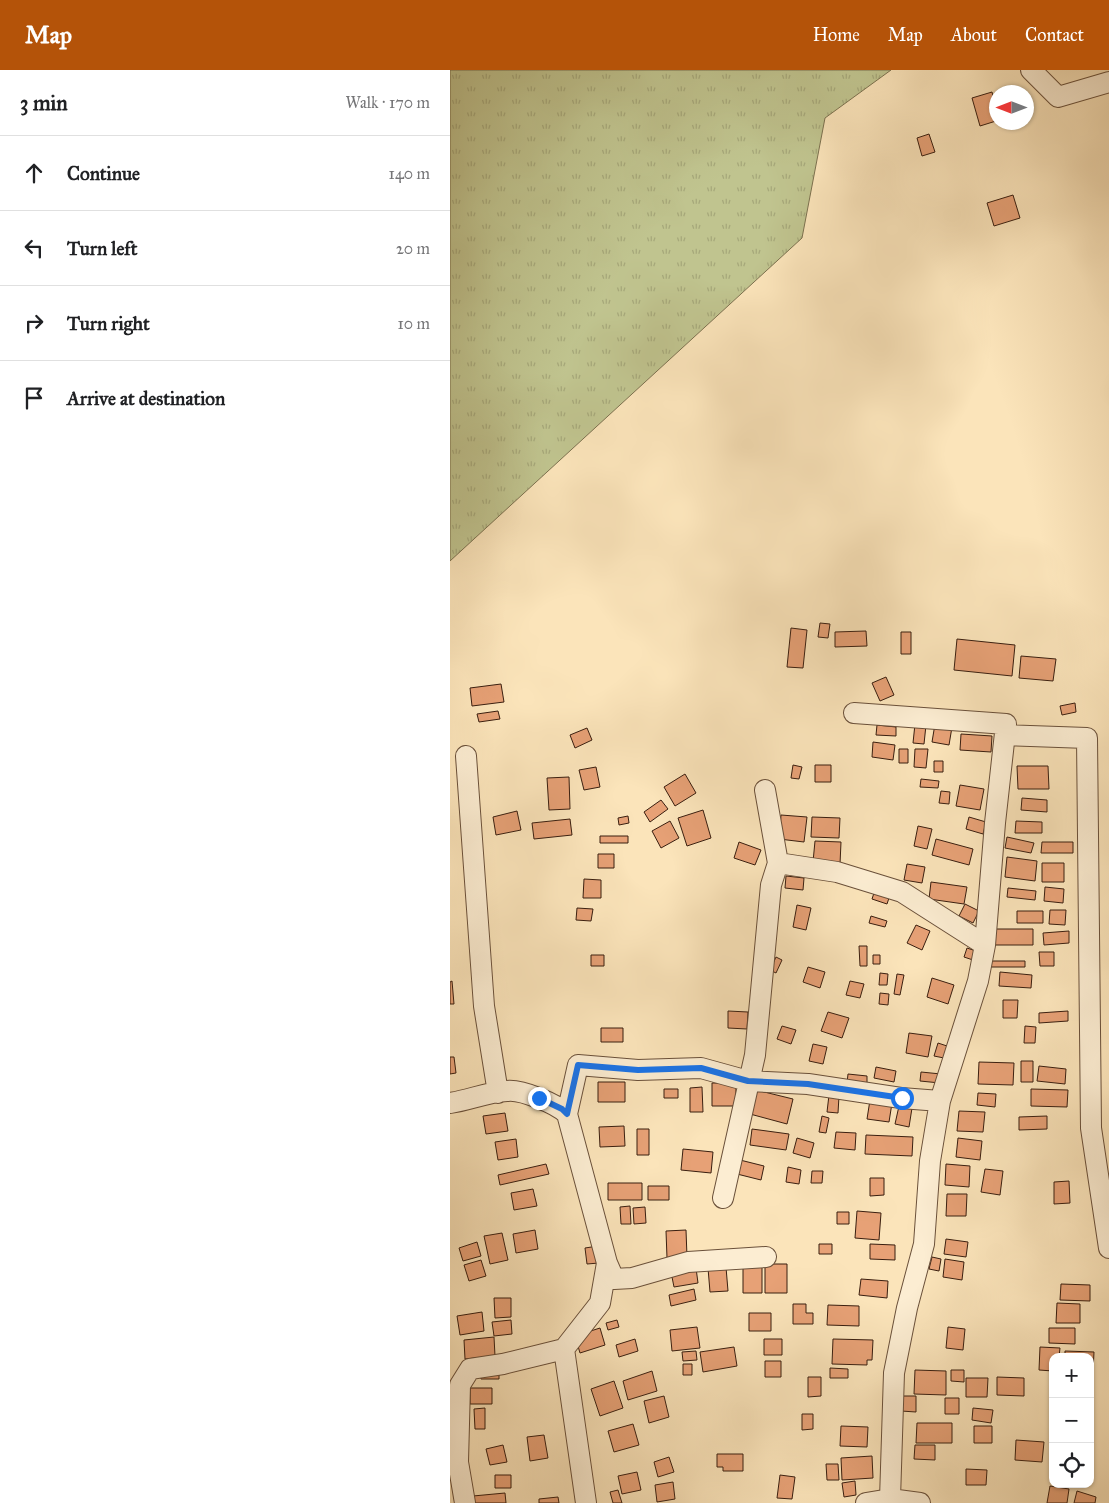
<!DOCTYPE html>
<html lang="en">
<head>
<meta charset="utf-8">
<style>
  :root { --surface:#fff; --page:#f6f6f6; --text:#202124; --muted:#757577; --line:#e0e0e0; --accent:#b45309 }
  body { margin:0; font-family:"IM FELL Great Primer",serif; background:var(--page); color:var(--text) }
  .controls { position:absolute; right:15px; bottom:15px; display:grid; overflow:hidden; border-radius:10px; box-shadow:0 1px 4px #0004 }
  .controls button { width:45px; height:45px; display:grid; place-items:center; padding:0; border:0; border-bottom:1px solid var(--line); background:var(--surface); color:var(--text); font:25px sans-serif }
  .compass { position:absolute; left:539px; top:15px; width:45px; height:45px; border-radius:50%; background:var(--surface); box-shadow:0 1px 4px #0004; rotate:270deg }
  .stop { position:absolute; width:15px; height:15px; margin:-11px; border:4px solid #1a73e8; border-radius:50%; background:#fff }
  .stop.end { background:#1a73e8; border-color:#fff; box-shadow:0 1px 5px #0008 }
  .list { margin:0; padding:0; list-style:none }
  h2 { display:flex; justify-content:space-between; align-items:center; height:65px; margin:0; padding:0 20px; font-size:21px }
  h2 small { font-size:16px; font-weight:400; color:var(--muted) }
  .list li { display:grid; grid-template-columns:32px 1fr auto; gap:15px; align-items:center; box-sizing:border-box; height:75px; padding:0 20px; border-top:1px solid var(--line) }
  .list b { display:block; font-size:19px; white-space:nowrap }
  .list em { font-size:16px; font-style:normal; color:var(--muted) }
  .icon { flex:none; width:28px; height:28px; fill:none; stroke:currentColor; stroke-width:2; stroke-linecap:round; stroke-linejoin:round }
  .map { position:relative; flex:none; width:659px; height:1433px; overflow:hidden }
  header { display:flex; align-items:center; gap:30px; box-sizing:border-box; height:70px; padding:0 25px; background:var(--accent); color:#fff }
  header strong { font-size:24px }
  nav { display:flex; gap:28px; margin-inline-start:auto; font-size:18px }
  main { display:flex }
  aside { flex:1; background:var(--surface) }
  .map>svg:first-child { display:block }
</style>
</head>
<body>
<header>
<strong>Map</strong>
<nav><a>Home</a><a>Map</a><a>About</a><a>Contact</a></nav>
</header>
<main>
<aside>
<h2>3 min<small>Walk · 170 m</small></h2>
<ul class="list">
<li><svg class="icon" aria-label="ahead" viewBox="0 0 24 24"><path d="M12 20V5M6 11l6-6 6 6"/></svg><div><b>Continue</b></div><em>140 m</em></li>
<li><svg class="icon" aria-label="left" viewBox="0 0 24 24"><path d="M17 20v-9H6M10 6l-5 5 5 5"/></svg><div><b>Turn left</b></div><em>20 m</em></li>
<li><svg class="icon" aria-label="right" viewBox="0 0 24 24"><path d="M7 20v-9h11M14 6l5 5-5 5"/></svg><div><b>Turn right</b></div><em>10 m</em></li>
<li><svg class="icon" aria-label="arrive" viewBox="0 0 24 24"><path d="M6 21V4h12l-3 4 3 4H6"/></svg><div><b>Arrive at destination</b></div></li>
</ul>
</aside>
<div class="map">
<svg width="659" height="1433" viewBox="0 0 659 1433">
  <defs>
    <pattern id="grass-tufts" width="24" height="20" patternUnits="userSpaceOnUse" patternTransform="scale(1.25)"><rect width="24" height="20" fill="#c0c48f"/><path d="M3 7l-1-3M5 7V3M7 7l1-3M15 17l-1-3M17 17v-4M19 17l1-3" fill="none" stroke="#a6a87a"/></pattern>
  </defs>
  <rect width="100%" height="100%" fill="#fbe4ba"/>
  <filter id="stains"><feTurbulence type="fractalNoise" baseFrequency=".004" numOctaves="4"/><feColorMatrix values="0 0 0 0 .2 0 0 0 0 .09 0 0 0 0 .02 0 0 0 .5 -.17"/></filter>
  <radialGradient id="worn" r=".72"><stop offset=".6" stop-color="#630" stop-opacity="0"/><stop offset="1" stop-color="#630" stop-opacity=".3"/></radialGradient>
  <path fill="url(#grass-tufts)" stroke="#7c714f" d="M0,0H441L375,48L352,168L0,491Z"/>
  <path fill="#e7a176" stroke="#391e0f" d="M542,22L546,38V51L530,56L522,28Z
    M479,64L485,82L472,86L467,68Z
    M563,125L570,148L544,156L537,133Z
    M370,553L380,554L378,568L368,567Z
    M341,558L357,560L353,598L337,597Z
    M416,561L417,576L385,577V562Z
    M451,562H461V584H451Z
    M507,569L565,575L562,606L504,600Z
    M571,586L606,589L603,611L569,608Z
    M436,607L444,625L430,631L422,613Z
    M51,614L54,632L22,636L20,618Z
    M625,633L626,642L612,645L610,636Z
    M48,641L50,649L29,652L27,644Z
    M465,654L476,655L474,674L463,673Z
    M485,654L502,657L499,675L482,672Z
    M427,655L446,657V666L426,665Z
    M137,658L142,670L125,678L120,665Z
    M511,664L542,666L541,682L510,680Z
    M423,672L445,675L443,690L422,687Z
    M449,679H458V693H449Z
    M465,679H478L476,698L464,697Z
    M484,691H493V702H484Z
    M343,695L352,697L349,709L341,708Z
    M365,695H381V712H365Z
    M567,696H598L599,719H568Z
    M146,697L150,717L134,720L129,700Z
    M235,704L246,723L225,736L214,717Z
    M119,707L120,739L99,740L97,708Z
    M471,709L489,711L488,718L470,717Z
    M510,715L534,719L530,740L506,736Z
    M491,721L500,722L499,734L489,733Z
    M572,728L597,730V742L571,740Z
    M211,730L218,739L200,752L194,742Z
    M253,740L261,768L237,776L228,748Z
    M67,741L71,760L46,765L43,747Z
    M331,745L357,747L354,772L329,769Z
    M178,746L179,753L169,755L168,748Z
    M362,747L390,748L389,768L361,767Z
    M519,747L536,752L533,764L516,759Z
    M120,749L122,765L84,769L82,753Z
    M220,751L229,768L211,778L202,761Z
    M566,751L592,752V763H565Z
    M468,756L482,759L477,779L464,776Z
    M150,766H178V773H150Z
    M557,767L584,773L581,783L555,778Z
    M486,769L523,779L519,795L482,785Z
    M365,771L391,772L390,794L363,792Z
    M289,772L311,780L305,795L284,788Z
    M592,772H623V783H591Z
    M148,784H164V798H148Z
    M557,787L587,791L585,811L555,807Z
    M592,793H614V812H592Z
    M457,794L475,797L472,813L454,810Z
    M336,806L354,808L353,820L335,818Z
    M134,809L151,810V828H133Z
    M481,812L517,817L514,834L479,829Z
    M595,817L614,819L613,833L594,831Z
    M558,818L586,821L585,830L557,827Z
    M425,820L440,825L437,834L422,829Z
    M515,834L529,841L523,853L509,846Z
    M347,835L361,838L356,860L343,857Z
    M127,838L143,839L141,851L126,850Z
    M600,840H616L615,855L599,854Z
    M567,841H593V853H567Z
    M421,846L437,851L435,857L419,853Z
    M466,855L480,861L472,880L457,873Z
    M545,859H583V875H545Z
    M619,861V873L594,875L593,863Z
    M409,876H417V896H410Z
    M517,878L526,881L523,890L514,887Z
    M589,882H604V896H590Z
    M141,885H154V896H141Z
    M423,885H430V894H423Z
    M326,887L332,890L326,903L320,900Z
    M541,891H575V897H541Z
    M358,897L375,902L370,918L353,912Z
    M550,902L582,905L581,918L549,916Z
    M430,903L438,904L437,915H429Z
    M447,904L454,905L450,925L444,924Z
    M482,908L504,915L498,934L477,927Z
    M2,911L4,934H0V912Z
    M400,911L414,914L410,928L396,925Z
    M430,923L439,924L438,935L429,934Z
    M553,930H568L567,948H553Z
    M278,941L298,942L297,959L278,958Z
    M618,941V951L589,953V943Z
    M378,942L399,948L392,968L371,961Z
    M332,956L346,960L341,974L327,969Z
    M575,956L586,957L585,973H574Z
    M151,958H173V972H151Z
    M459,963L482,966L478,987L456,983Z
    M488,973L497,976L494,988L484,986Z
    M363,974L377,977L373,994L359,991Z
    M0,987H4L6,1003L0,1004Z
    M571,991H583V1012H571Z
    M529,992L564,993L563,1015L528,1014Z
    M589,996L616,999L615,1014L587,1011Z
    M426,997L446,1001L444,1012L424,1008Z
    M471,1002L491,1004L490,1013L470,1011Z
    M398,1004L417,1006V1014L397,1013Z
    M148,1012H175V1032H148Z
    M262,1013H286V1036H262Z
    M252,1017L253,1042H240V1018Z
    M214,1019H228V1028H214Z
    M581,1019L618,1020L617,1037L581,1036Z
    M306,1020L343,1029L337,1054L300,1044Z
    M528,1023L546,1024L545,1037L527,1035Z
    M379,1025L389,1026L388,1043L377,1042Z
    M420,1030L442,1033L439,1052L417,1049Z
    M449,1036L462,1038L459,1057L445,1054Z
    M509,1041L535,1042L533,1062L507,1061Z
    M55,1043L58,1061L36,1064L33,1046Z
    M372,1046L379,1048L376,1063L369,1062Z
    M597,1046V1059L569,1060V1047Z
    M174,1056L175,1076L150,1077L149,1057Z
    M187,1059H199V1085H187Z
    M302,1059L339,1064L336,1080L300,1075Z
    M386,1062L406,1063L405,1080L384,1078Z
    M416,1065L463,1067L462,1086L415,1084Z
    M347,1068L364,1073L360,1088L343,1083Z
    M508,1068L532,1071L530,1090L506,1087Z
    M66,1069L68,1087L48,1090L45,1072Z
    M233,1079L263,1082L261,1103L231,1100Z
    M290,1090L314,1096L311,1110L287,1104Z
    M96,1094L99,1104L50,1115L48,1105Z
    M496,1094L520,1096L519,1117L495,1115Z
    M338,1097L351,1100L349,1114L336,1112Z
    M535,1099L553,1101L550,1125L531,1122Z
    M362,1101H373L372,1113H361Z
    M420,1108H434V1125L420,1126Z
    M619,1111L620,1133L604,1134V1112Z
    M158,1113H192V1130H158Z
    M198,1116H219V1130H198Z
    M83,1119L87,1136L64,1140L61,1123Z
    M497,1124H517L516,1146H496Z
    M180,1136L181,1154H171L170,1137Z
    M195,1137L196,1153L184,1154L183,1138Z
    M407,1141L431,1143L429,1170L405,1168Z
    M387,1142H399V1154H387Z
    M85,1160L88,1179L66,1183L63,1164Z
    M236,1160L237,1187L217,1188L216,1161Z
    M52,1163L58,1190L40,1194L34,1166Z
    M496,1169L518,1172L516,1187L494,1184Z
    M27,1172L31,1186L13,1191L9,1178Z
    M369,1174H382V1184H369Z
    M420,1174L445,1175V1190L420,1189Z
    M148,1176L149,1193L137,1194L135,1178Z
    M482,1187L491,1189L489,1201L479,1199Z
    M495,1189L514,1192L512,1210L493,1207Z
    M31,1190L36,1206L19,1211L14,1195Z
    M315,1194H337V1223H315Z
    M293,1196H312V1223H293Z
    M276,1197L278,1221L260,1222L258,1198Z
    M246,1198L248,1213L224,1217L221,1202Z
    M411,1209L438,1211L437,1228L409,1225Z
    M611,1214L640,1215V1231L610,1230Z
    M244,1219L246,1230L221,1236L219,1225Z
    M44,1228H61V1247L45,1248Z
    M607,1233L630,1234V1253H606Z
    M343,1234H356V1243H363V1254H343Z
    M378,1235L409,1236V1256L377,1255Z
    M32,1242L34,1261L10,1265L7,1246Z
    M299,1243H321V1261H299Z
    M61,1250L62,1264L44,1266L42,1252Z
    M167,1250L169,1257L158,1260L156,1253Z
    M247,1257L250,1278L222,1281L220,1260Z
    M498,1257L515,1259L513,1280L496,1278Z
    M150,1258L155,1275L130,1283L125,1266Z
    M599,1258H625V1274L599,1273Z
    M44,1267L45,1286L15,1289L14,1270Z
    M185,1269L188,1281L169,1287L166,1275Z
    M314,1269H332V1285H314Z
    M383,1269L423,1270L422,1290H417V1295L382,1294Z
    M284,1277L287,1296L253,1302L250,1282Z
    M590,1277L610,1278L609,1287H603V1301L589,1300Z
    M246,1281L247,1290L233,1291L232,1282Z
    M615,1281L644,1282L643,1302H640V1287H615Z
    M315,1291H331V1307H315Z
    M233,1294H242V1305H233Z
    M380,1298L398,1299V1308H380Z
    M30,1299H49V1309H31Z
    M465,1300L496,1301V1325L464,1324Z
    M501,1300H514V1312L501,1311Z
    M202,1301L207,1321L178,1330L173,1311Z
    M358,1307H371V1326L358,1327Z
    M547,1307L574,1308V1326L547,1325Z
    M516,1308H538L537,1327H516Z
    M164,1311L173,1338L150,1346L141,1319Z
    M20,1318H42V1334H20Z
    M214,1326L219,1347L199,1353L194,1331Z
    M451,1326H466V1342L451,1341Z
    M495,1328H509V1344H495Z
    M35,1338V1359H25L24,1339Z
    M523,1338L543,1340L541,1353L522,1350Z
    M352,1344H363V1359L352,1360Z
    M467,1353H502V1373H466Z
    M183,1354L189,1375L164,1382L158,1361Z
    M391,1356L418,1357L417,1377L390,1376Z
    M524,1356H542V1373H524Z
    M94,1365L98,1388L80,1391L77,1367Z
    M566,1370L594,1372L592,1392L565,1390Z
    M53,1375L57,1392L40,1395L36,1379Z
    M465,1375H485V1390L464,1389Z
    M267,1384H293V1401H273V1397H267Z
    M422,1386L423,1408L392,1410L391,1388Z
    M219,1387L224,1402L208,1407L204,1392Z
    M376,1394H388L389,1410H377Z
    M516,1399L537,1400L536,1415H516Z
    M187,1402L191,1420L172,1424L168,1406Z
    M45,1405H61V1418H45Z
    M330,1405L345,1407L342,1429L327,1428Z
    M405,1411L406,1425L394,1427L392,1413Z
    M223,1412L225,1429L207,1432L205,1415Z
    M600,1416L619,1419L617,1433H597Z
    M168,1420L172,1433H163L160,1422Z
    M627,1421L646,1427L645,1433H624Z
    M55,1423L56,1433H23V1426Z
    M108,1427L109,1433H89V1429Z"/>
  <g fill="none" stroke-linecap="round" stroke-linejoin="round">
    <defs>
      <path id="minor" d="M581,0L608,27L659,12
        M404,643L556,654L545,753L535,875L528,911L490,1031L480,1091L474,1174L457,1238L444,1303L440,1429L470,1433
        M555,665L637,668L641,1058L659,1178
        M16,686L34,936L48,1023
        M328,793L387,802L452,822L535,875
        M0,1033C19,1030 38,1022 57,1021C71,1019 107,1034 117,1044
        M273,1128L305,985L321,815L328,793L315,720
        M157,1193L164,1209L182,1208L238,1192L316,1187
        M15,1433L8,1392L10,1315L20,1299L53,1294L114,1279
        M136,1433L114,1279L150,1233L157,1193L117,1044L128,995L188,1000L251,998L298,1011L358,1014L451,1028L490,1031
        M416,1433L440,1429"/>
    </defs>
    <use href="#minor" stroke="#6a503a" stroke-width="22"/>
    <use href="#minor" stroke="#fcedd2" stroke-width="20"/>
  </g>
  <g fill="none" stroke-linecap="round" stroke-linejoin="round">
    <path stroke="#1a73e8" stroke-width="6" d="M89,1028L112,1039L117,1044L128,995L188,1000L251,998L298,1011L358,1014L452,1028"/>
  </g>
  <rect width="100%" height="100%" filter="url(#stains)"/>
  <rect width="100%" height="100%" fill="url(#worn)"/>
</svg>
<div class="controls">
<button>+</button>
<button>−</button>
<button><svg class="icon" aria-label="locate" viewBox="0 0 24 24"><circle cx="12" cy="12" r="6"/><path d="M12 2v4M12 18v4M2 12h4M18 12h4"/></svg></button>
</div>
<svg class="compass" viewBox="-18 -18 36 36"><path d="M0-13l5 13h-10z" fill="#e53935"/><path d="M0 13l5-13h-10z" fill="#757577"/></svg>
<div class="stop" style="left:452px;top:1028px"></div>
<div class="stop end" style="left:89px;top:1028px"></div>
</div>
</main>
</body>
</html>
